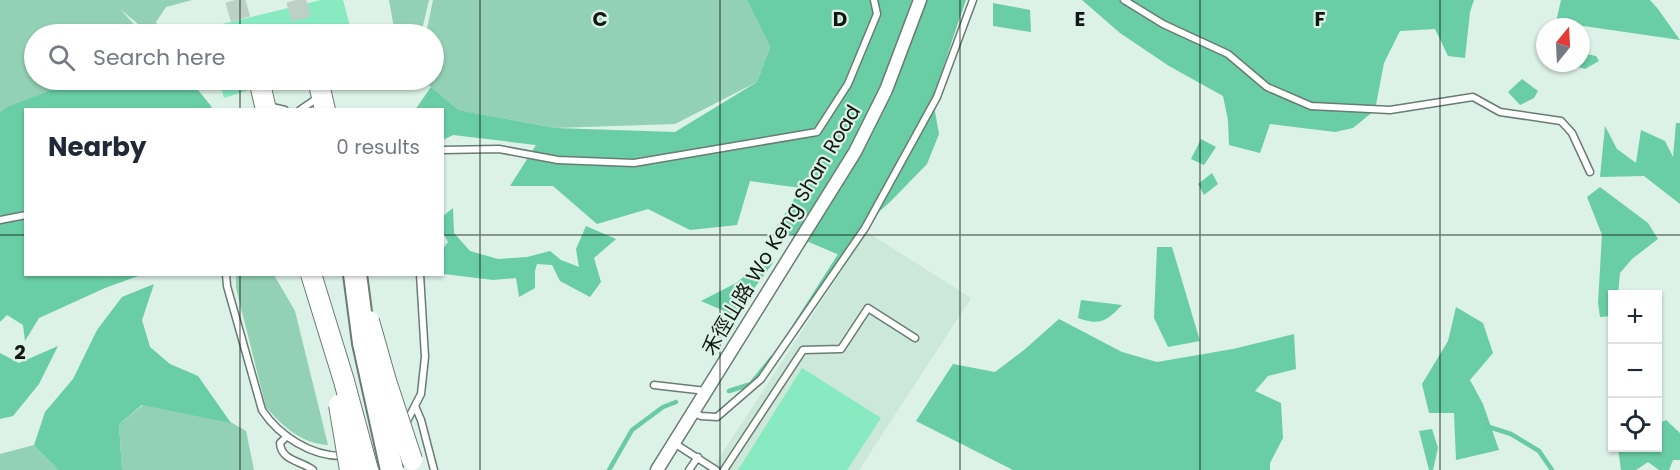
<!DOCTYPE html>
<html lang="en">
<head>
<meta charset="utf-8">
<style>
  :root { --surface:#fff; --page:#f2f2f3; --text:#1f2937; --muted:#747a83; --line:#e0e1e3 }
  body { margin:0; font-family:Poppins,"Noto Sans SC",sans-serif; background:var(--page); color:var(--text) }
  .controls { position:absolute; right:18px; bottom:18px; display:grid; overflow:hidden; border-radius:0px; box-shadow:0 2px 4px #0004 }
  .controls button { width:54px; height:54px; display:grid; place-items:center; padding:0; border:0; border-bottom:2px solid var(--line); background:var(--surface); color:var(--text); font:30px sans-serif }
  .compass { position:absolute; left:1536px; top:18px; width:54px; height:54px; border-radius:50%; background:var(--surface); box-shadow:0 2px 4px #0004; rotate:18deg }
  .list { margin:0; padding:0; list-style:none }
  h2 { display:flex; justify-content:space-between; align-items:center; height:78px; margin:0; padding:0 24px; font-size:26px }
  h2 small { font-size:20px; font-weight:400; color:var(--muted) }
  .icon { flex:none; width:33px; height:33px; fill:none; stroke:currentColor; stroke-width:2; stroke-linecap:round; stroke-linejoin:round }
  .map { position:relative; flex:none; width:1680px; height:470px; overflow:hidden }
  .search { position:absolute; background:var(--surface); box-shadow:0 2px 4px #0004; left:24px; top:24px; width:420px; height:66px; display:flex; align-items:center; gap:15px; box-sizing:border-box; padding:0 21px; border-radius:33px; color:var(--muted); font-size:22px }
  .panel { position:absolute; background:var(--surface); box-shadow:0 2px 4px #0004; left:24px; top:108px; width:420px; height:168px; border-radius:0px }
  .map>svg:first-child { display:block }
</style>
</head>
<body>
<div class="map">
<svg width="1680" height="470" viewBox="0 0 1680 470">
  <rect width="100%" height="100%" fill="#dcf1e7"/>
  <path fill="#cbe8da" d="M867,232L971,298L859,470H711Z"/>
  <path fill="#92d1b5" d="M0,0H192L166,7L156,22L160,34H150L120,9L143,34H34V80H80L0,113Z
    M389,0H429L421,34H395Z
    M433,0H747L770,47L757,82L675,124L555,128L457,110L423,80H434V34H426Z
    M236,275H274L295,311L328,445C302,444 282,426 266,407L236,288Z
    M148,401L208,409L246,431L254,470H122L119,424Z
    M34,445L60,464L62,470H0V454Z"/>
  <path fill="#69cda5" d="M747,0H966L932,95L939,134L927,164L890,202L863,226L844,257L776,228L801,188L750,181L737,225L690,230L648,209L597,224L553,186H510L536,145L453,135L443,140L442,110H415L431,87L458,110L555,128L675,132L757,82L770,47Z
    M1082,0H1474L1470,12L1465,58L1448,56L1435,29L1400,31L1384,63L1375,110L1353,128L1335,132L1270,124L1260,153L1229,145L1228,120L1223,96L1169,66L1120,33Z
    M1561,0H1650L1658,9L1680,40L1556,22Z
    M993,3L1030,10L1031,32L993,26Z
    M1581,53L1596,56L1599,61L1585,69L1566,63H1581Z
    M1522,79L1538,91L1534,98L1520,105L1508,92Z
    M78,80H190L211,106L212,109L26,110V274L141,275L105,288L39,318L25,341L23,325L7,315L0,322V113L7,107Z
    M1676,123H1680V204L1644,176L1600,177L1605,126L1617,149L1636,163L1641,130L1665,141L1673,157Z
    M1201,139L1216,147L1204,165L1191,159Z
    M1212,173L1218,184L1204,195L1198,184Z
    M1600,187L1648,223L1658,239L1632,259L1620,273L1618,294H1612V316L1600,317L1598,303L1602,235L1587,197Z
    M453,208L454,233L470,251L498,259L527,257L550,251L561,260L579,267L576,249L586,226L616,239L594,258L601,282L590,297L560,281L552,265L537,264L535,271V288L519,297L516,278L493,280L444,274L443,249L448,242L443,232V216Z
    M1157,247H1172L1200,341L1168,347L1154,318Z
    M766,259L773,263L747,298L731,314L701,301L736,283Z
    M154,284L142,320L150,347L170,364L198,376L231,423L142,405L119,424L122,470H59L34,445L45,412L73,379L97,330L122,297Z
    M1081,300L1122,305C1107,321 1100,326 1078,318Z
    M1456,307L1483,323L1493,353L1470,380L1483,404L1499,450L1456,460L1454,413H1429L1422,384L1448,341Z
    M1059,319L1122,352L1157,362L1233,349L1294,334L1296,369L1268,376L1255,391L1281,403L1283,438L1270,463V470H1013L916,421L953,364L995,372L1024,350Z
    M58,346L39,384L13,416L0,419V353L19,363Z
    M1666,420L1680,433V460H1673L1669,470H1659L1648,462L1636,470H1621L1618,448H1658V424Z
    M1432,429L1438,448L1433,470H1429L1419,431Z"/>
  <g fill="none" stroke-linecap="round" stroke-linejoin="round">
    <path stroke="#68cba3" stroke-width="4.5" d="M917,127L932,95L963,0
      M796,324L890,177
      M729,391L751,384L772,358
      M1486,426L1511,434L1539,451L1552,470
      M609,470L632,430L663,407L676,402"/>
  </g>
  <path fill="#87eac1" d="M321,0H343L352,34H199L198,30Z
    M219,80H253L249,90L224,98Z
    M802,368L881,418L847,470H738Z"/>
  <g fill="none" stroke-linecap="round" stroke-linejoin="round">
    <path stroke="#bdd0c7" stroke-width="20" stroke-dasharray="20 10" stroke-linecap="butt" d="M235,0L245,34
      M296,0L306,34"/>
    <defs>
      <path id="service" d="M1124,0L1163,24L1228,54L1267,87L1311,106L1390,110L1473,97L1500,112L1561,121L1572,133L1590,172
        M268,106L285,110
        M300,110L319,97
        M442,150L499,149L558,160L634,163L817,132L848,84L877,14L874,0
        M0,220L26,215
        M226,274L227,286L262,410C279,436 312,457 344,456
        M654,385L706,391
        M415,406L421,420L434,470
        M693,412L701,416L717,417L761,379L865,228L937,97L973,0
        M406,423L421,394L425,357L420,274
        M287,436L280,443C281,461 302,461 313,470
        M674,443L716,470
        M689,470L698,457
        M724,470L803,350L841,349L868,308L915,338"/>
      <path id="minor" d="M657,470L855,152L886,90L920,0"/>
      <path id="trunk" d="M318,80L325,110
        M261,88L266,110"/>
    </defs>
    <use href="#service" stroke="#697c73" stroke-width="9"/>
    <use href="#minor" stroke="#697c73" stroke-width="15"/>
    <use href="#trunk" stroke="#697c73" stroke-width="22"/>
    <use href="#service" stroke="#fff" stroke-width="6"/>
    <use href="#minor" stroke="#fff" stroke-width="12"/>
    <use href="#trunk" stroke="#fff" stroke-width="20"/>
    <defs>
      <path id="trunk-bridge" d="M311,274L344,381L368,470
        M369,321L386,381L412,460
        M339,405L350,470"/>
      <path id="motorway-bridge" d="M355,274L364,343L392,470"/>
    </defs>
    <use href="#trunk-bridge" stroke="#697c73" stroke-width="22" stroke-linecap="butt"/>
    <use href="#motorway-bridge" stroke="#697c73" stroke-width="26" stroke-linecap="butt"/>
    <use href="#trunk-bridge" stroke="#fff" stroke-width="20"/>
    <use href="#motorway-bridge" stroke="#fff" stroke-width="22"/>
  </g>
  <path fill="none" stroke="#101714" stroke-width="1.5" stroke-opacity="0.55" d="M240,0V34M480,0V470M720,0V470M960,0V470M1200,0V470M1440,0V470M240,80V110M0,235H26M442,235H1680M240,274V470"/>
  <g text-anchor="middle" stroke-width="4.5" stroke-linejoin="round" paint-order="stroke">
    <g font-size="20" fill="#101714" stroke="#dcf1e7">
      <text transform="translate(781 230) rotate(-59)" y="7">禾徑山路 Wo Keng Shan Road</text>
    </g>
  </g>
  <g font-size="20" text-anchor="middle" font-weight="bold" fill="#101714" stroke="#dcf1e7" stroke-width="4.5" stroke-linejoin="round" paint-order="stroke">
    <text x="600" y="26">C</text>
    <text x="840" y="26">D</text>
    <text x="1080" y="26">E</text>
    <text x="1320" y="26">F</text>
    <text x="20" y="359">2</text>
  </g>
</svg>
<div class="controls">
<button>+</button>
<button>−</button>
<button><svg class="icon" aria-label="locate" viewBox="0 0 24 24"><circle cx="12" cy="12" r="6"/><path d="M12 2v4M12 18v4M2 12h4M18 12h4"/></svg></button>
</div>
<svg class="compass" viewBox="-18 -18 36 36"><path d="M0-13l5 13h-10z" fill="#e53935"/><path d="M0 13l5-13h-10z" fill="#747a83"/></svg>
<div class="search"><svg class="icon" aria-label="search" viewBox="0 0 24 24"><circle cx="10" cy="10" r="6"/><path d="M15 15l6 6"/></svg>Search here</div>
<section class="panel">
<h2>Nearby<small>0 results</small></h2>
<ul class="list">
</ul>
</section>
</div>
</body>
</html>
